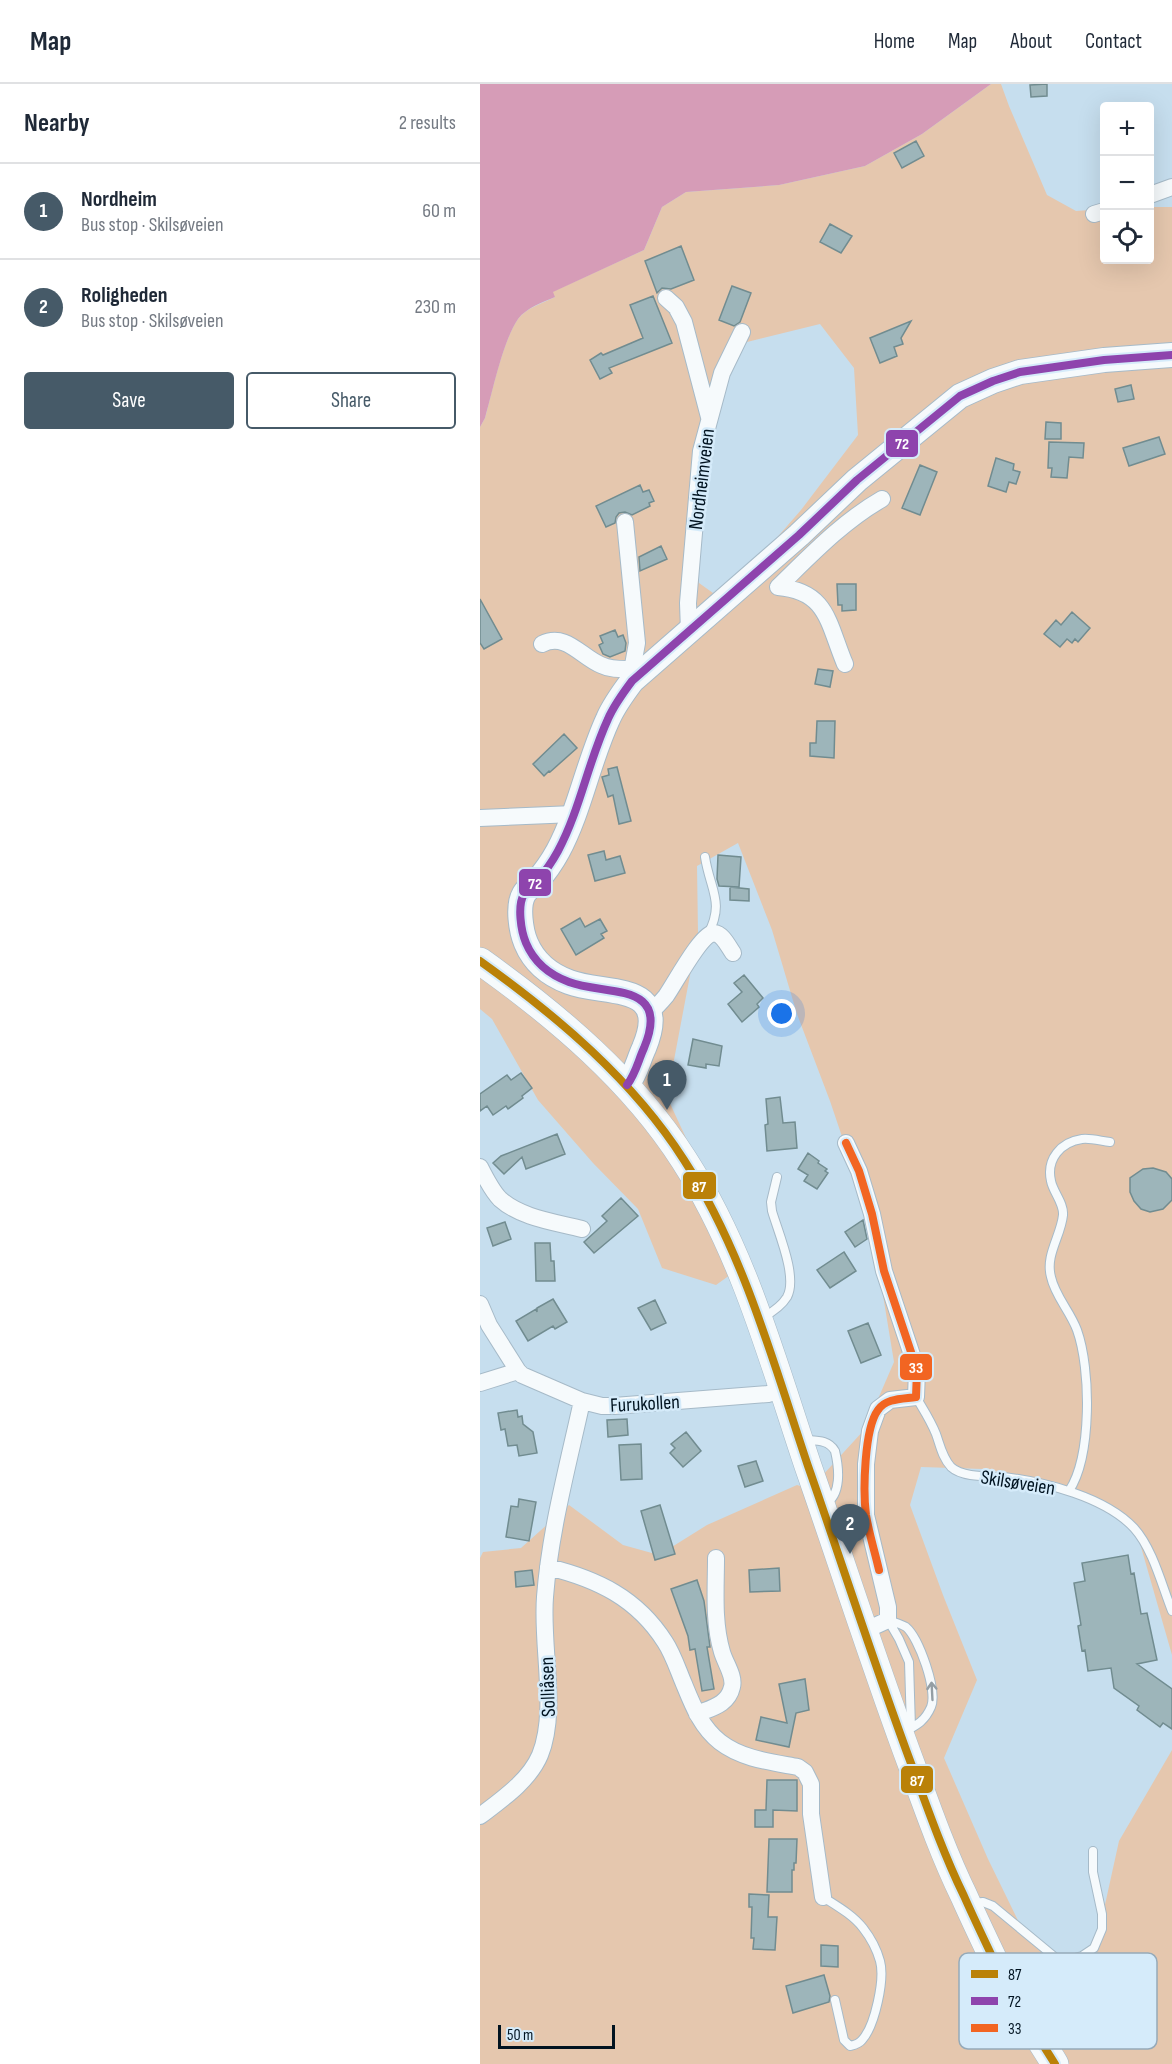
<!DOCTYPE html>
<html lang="en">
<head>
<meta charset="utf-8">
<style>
  :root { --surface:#fff; --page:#f2f2f3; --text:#1f2937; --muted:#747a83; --line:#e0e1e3; --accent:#465a68 }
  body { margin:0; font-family:"Sofia Sans Condensed",sans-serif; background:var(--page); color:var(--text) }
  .controls { position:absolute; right:18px; top:18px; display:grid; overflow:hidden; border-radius:6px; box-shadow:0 6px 24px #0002 }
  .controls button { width:54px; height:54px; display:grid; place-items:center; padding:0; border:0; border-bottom:2px solid var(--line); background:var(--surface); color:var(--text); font:30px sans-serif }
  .scale { position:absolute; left:18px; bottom:15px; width:117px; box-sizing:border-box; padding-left:6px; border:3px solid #011320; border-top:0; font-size:16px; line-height:21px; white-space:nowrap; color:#011320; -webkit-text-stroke:4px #d5ebfa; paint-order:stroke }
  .you { position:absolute; left:302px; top:930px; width:21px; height:21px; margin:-15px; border:4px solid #fff; border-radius:50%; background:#1a73e8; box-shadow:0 0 0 9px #1a73e833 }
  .badge { display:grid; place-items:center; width:39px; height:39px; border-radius:50%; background:var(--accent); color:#fff; font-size:20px; font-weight:700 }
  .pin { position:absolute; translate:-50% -50px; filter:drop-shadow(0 2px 3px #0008) }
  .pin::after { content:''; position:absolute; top:32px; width:21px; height:18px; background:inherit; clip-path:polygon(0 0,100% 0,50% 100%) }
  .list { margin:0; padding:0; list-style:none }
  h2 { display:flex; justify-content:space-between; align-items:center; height:78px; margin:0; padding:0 24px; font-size:26px }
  h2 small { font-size:20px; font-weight:400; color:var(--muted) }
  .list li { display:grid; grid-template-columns:39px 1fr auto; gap:18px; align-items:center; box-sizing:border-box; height:96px; padding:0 24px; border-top:2px solid var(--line) }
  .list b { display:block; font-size:22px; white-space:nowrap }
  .list p { margin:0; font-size:20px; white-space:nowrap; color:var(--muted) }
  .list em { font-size:20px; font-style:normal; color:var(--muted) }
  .actions { display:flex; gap:12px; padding:18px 24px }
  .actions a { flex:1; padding:14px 0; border:2px solid var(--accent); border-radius:6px; text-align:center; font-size:21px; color:var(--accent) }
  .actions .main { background:var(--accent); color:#fff }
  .icon { flex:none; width:33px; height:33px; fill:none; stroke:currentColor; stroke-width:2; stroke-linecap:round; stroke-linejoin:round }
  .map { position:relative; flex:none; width:692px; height:1980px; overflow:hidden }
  header { display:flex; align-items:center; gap:36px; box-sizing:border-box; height:84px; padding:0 30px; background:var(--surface); border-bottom:2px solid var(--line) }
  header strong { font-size:28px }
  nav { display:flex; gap:33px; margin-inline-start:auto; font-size:21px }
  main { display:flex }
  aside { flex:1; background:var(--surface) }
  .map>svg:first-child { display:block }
</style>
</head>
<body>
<header>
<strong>Map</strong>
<nav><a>Home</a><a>Map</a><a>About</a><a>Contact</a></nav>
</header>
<main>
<aside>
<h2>Nearby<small>2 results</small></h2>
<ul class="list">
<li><span class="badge">1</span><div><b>Nordheim</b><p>Bus stop · Skilsøveien</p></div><em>60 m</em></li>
<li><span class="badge">2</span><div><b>Roligheden</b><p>Bus stop · Skilsøveien</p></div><em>230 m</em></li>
</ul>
<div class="actions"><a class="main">Save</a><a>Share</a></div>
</aside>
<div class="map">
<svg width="692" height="1980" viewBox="0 0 692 1980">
  <rect width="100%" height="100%" fill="#c6deee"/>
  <path fill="#e5c7ae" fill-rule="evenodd" d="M511,0H521L529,22L567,111L596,127L624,125V176H670V123H692V1571L655,1442L576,1398L503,1385L441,1383L430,1421L463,1511L497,1596L464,1674L508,1775L548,1857L590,1887L613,1892L619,1848L639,1757L692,1666V1980H0V1474L3,1468L41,1464L89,1421L143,1461L179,1471L227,1441L317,1401L330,1405L385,1345L414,1278L399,1187L378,1100L350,1017L317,930L292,846L258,759L217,782L218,849L187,1013L226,1097L257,1186L236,1201L182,1184L158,1125L113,1079L58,1016L12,935L0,925V343L5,334C13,305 22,259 38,235C46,224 63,219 75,213L72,208L164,166L182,123L206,108L299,101L385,82L442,50ZM340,240L374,284L378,351L321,426L260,496L233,509L219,499L218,406L233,314L263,259Z"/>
  <path fill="#d69cb7" d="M0,0H511L442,50L385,82L299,101L206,108L182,123L164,166L73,208L75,213C63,218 46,224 38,235C23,257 13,306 5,334L0,343Z"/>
  <path fill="#9db5ba" stroke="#718c90" stroke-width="1.5" d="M567,0V12L551,13L550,1Z
    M436,57L444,72L422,84L414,69Z
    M350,140L372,152L361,169L340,158Z
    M201,162L214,196L191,205L182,204L177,209L165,177Z
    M252,202L271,209L260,238L254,242L239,236Z
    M173,212L192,259L129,284L132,289L120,295L110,276L121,269L123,271L163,254L150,221Z
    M431,237L421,254L423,260L414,263L417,272L400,279L390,254Z
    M651,301L654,315L638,318L635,305Z
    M566,338L581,339V355H565Z
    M679,353L685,370L649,382L643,364Z
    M569,358L604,359L603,374L589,373L587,394L571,393L572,384H568Z
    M516,374L534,380L533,386L540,388L536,400L529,398L526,408L508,402Z
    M440,381L457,388L440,431L422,424Z
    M160,401L163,408L169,406L174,417L169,419L170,422L152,431L145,428L139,429L136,433L135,439L126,443L116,422Z
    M181,462L187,475L160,487L159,473Z
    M357,500H376V526L362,527V521H358Z
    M0,515L22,555L4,565L0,559Z
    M592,528L610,544L598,558L595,555L592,559L587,555L580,563L564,550L576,536L581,541Z
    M135,546L138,553L143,551L146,559L145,567L130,573L123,570L119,561L123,559L120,552Z
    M338,585L353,587L350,603L335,600Z
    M337,637H355L354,674L330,672V659H336Z
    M84,650L97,664L70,688L69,687L64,692L53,680Z
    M137,683L151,737L139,740L133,711L128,713L122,693L129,691L128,685Z
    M124,767L126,776L140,772L145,789L115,797L108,771Z
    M238,771L261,773L259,803L239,802L237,795Z
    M250,803L269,805V817L250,816Z
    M100,834L105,843L120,835L127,847L121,850L124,854L96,871L81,845Z
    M264,891L283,914L277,920L279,923L262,938L248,920L262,908L254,899Z
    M213,955L242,962L239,982L226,980V984L208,981Z
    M41,989L52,1004L42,1012L43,1014L28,1025L26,1022L13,1031L7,1022L0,1027V1010L27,991L31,996Z
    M300,1013L303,1039L315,1038L317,1064L287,1067L285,1041L288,1040L286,1015Z
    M77,1050L85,1070L46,1085L42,1073L24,1090L13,1079L21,1072Z
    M328,1069L339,1077L338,1079L347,1085L345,1087L348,1089L337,1105L324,1097L328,1091L318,1085Z
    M673,1084L686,1088L692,1095V1116L683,1125L670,1128L661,1125L654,1117L650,1108V1094L663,1085Z
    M141,1114L158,1132L114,1169L104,1158L127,1137L122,1132Z
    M383,1136L387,1155L375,1163L365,1148Z
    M25,1138L31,1155L13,1162L7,1144Z
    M55,1159H70L71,1177H74L75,1197H56Z
    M364,1168L376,1187L350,1204L337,1186Z
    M73,1215L87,1238L75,1245L73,1242L48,1257L36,1237L56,1225L57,1228V1224Z
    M175,1216L186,1239L171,1246L158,1224Z
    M388,1239L401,1271L381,1279L368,1247Z
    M37,1326L38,1333L42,1332L43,1340L53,1348L57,1369L39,1372L37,1361L28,1362L25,1345L21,1346L18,1329Z
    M147,1335L148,1351L128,1353L127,1336Z
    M206,1348L221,1367L203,1383L190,1369L195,1364L191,1360Z
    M161,1360L162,1395L141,1396L139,1361Z
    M276,1377L283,1397L265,1403L258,1382Z
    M39,1415L56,1418L49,1457L26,1453L31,1422L38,1423Z
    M180,1421L195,1470L175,1476L161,1427Z
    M648,1471L651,1490L654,1489L661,1530L667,1529L677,1576L657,1580L692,1605V1645L683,1639L680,1643L657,1626L659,1622L634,1604L631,1584L608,1587L605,1566L602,1567L598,1542L601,1541L594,1499L605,1497L602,1479Z
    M299,1484L300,1507L270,1508L269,1486Z
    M52,1486L54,1501L36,1503L35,1488Z
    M217,1496L224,1517L230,1563H227L234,1605L222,1607L215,1565L210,1566L208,1552L191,1505Z
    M325,1595L329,1626L316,1629L309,1663L276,1656L281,1633L307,1639L299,1600Z
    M287,1696H317V1727L293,1726V1743H275V1726H286Z
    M289,1755H317L316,1779H314V1786H312V1808H287Z
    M269,1810L289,1811L288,1833H297L295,1866L273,1865L274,1854H271L272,1823H269Z
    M341,1861L358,1862V1883L341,1882Z
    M344,1891L350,1912L349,1918L313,1929L306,1902Z"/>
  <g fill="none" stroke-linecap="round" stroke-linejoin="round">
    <defs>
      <path id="lane" d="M225,773C230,806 245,818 228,850
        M282,1234C291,1229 301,1223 307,1213C318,1193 298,1148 292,1127L291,1118L297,1093
        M436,1313C443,1325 451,1337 456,1350C460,1361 462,1373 471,1383C483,1394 509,1392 524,1393C565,1398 625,1413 654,1444C673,1465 682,1502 692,1527
        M323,1356C336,1357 348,1355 355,1367C359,1384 362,1411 345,1420
        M589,1407C612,1372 611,1285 597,1246C590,1227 575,1212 571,1193C565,1171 581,1152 583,1131C584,1119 573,1108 571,1097C566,1075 581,1058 602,1055C611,1054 621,1057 630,1058
        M408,1536C413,1538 421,1540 426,1543C439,1554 458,1607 451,1623C445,1637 437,1641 424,1648
        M408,1536L419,1555L429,1578L431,1644
        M343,1813C357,1822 373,1831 383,1844C390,1853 397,1866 400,1877C405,1895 395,1942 382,1956C379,1960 374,1961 370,1962L364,1956L355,1916
        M491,1819L503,1818L513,1822L576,1874L591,1875L602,1872L614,1864L622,1845V1830L613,1788V1767"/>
      <path id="street" d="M670,111L692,103
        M614,130L624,127
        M186,214L196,223L204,238L229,333
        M145,438L157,559L151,592L152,597
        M298,503C331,471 362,438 402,415
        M298,503C348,507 348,540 365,580
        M209,547L208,519L221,367L242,289L262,248
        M62,560C86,548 101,573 121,581C131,586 142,585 154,585
        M0,734L94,730
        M169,929C176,924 181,918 186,912C194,901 222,848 234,849C243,850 248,862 253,869
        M366,1059L379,1087L392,1130L404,1187L437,1286L436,1313L410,1316L398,1325L390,1347L386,1380V1431L408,1523V1536L384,1547
        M0,1083C5,1093 12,1107 20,1115C41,1134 75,1138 102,1145
        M0,1220L9,1241L38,1287L42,1291L102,1317L122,1322H134L288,1310L303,1306
        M0,1299L38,1287
        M68,1483C117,1495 157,1514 185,1558C193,1570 198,1586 204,1600C213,1622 221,1643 240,1658C262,1675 291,1678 318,1683L325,1688L331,1700V1730L343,1813
        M217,1630C231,1624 248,1621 252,1603C255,1592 245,1579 242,1568C233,1538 236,1505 236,1474
        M0,1732C21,1716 49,1697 60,1671C78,1627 61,1562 65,1513C70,1447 88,1381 102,1317"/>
      <path id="secondary" d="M147,1001C156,989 158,977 164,964C192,897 126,912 89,898C70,891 54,878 46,859C41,847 37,822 44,810C47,805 53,801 57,797C65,788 72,778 78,767C100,726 108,678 128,635C134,621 143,609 152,597L319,451L377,396L480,312L513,297L540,288L624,276L692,271"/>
      <path id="primary" d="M0,877C77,932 153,996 204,1076C264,1169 293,1278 328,1382C363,1482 395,1583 432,1682C448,1726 464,1771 484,1812C496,1839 509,1866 522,1893C538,1923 557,1951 575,1980"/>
    </defs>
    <use href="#lane" stroke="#a6bac8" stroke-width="10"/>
    <use href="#street" stroke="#a6bac8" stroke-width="18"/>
    <use href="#secondary" stroke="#a6bac8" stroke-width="26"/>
    <use href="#primary" stroke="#a6bac8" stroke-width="28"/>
    <use href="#lane" stroke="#f6fafc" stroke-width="8"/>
    <use href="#street" stroke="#f6fafc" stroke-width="16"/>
    <use href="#secondary" stroke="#f6fafc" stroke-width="24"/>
    <use href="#primary" stroke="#f6fafc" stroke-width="27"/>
    <defs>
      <path id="bus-1" d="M0,877C77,932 153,996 204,1076C264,1169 293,1278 328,1382C363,1482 395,1583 432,1682C448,1726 464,1771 484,1812C496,1839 509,1866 522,1893C538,1923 557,1951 575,1980"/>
      <path id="bus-2" d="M147,1001C156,989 158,977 164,964C192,897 126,912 89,898C70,891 54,878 46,859C41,847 37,822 44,810C47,805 53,801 57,797C65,788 72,778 78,767C100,726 108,678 128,635C134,621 143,609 152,597L319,451L377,396L480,312L513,297L540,288L624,276L692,271"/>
      <path id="bus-3" d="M366,1059L379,1087L392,1130L404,1187L437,1286L436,1313C423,1315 406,1314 398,1326C384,1345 383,1408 386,1431C389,1450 395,1468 399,1486"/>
    </defs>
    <use href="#bus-1" stroke="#d5ebfa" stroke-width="12"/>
    <use href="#bus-2" stroke="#d5ebfa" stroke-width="12"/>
    <use href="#bus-3" stroke="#d5ebfa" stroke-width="12"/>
    <use href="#bus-1" stroke="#ba8108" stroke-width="8"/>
    <use href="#bus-2" stroke="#8e44ad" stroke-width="8"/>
    <use href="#bus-3" stroke="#f26522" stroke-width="8"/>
  </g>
  <defs><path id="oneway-shaft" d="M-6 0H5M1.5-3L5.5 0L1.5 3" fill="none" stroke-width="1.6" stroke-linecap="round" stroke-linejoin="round" transform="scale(1.5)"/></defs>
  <use stroke="#949ea4" href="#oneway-shaft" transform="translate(452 1607) rotate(-93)"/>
  <g text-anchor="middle" stroke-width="5" stroke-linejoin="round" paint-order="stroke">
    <g font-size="20" fill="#011320" stroke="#d5ebfa">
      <text transform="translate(221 395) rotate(-83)" y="7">Nordheimveien</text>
      <text transform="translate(165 1319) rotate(-3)" y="7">Furukollen</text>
      <text transform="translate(538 1398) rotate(9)" y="7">Skilsøveien</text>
      <text transform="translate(67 1603) rotate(-92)" y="7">Solliåsen</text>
    </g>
  </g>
  <rect x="479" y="1869" width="198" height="96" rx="9" fill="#d5ebfa" stroke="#95aab9" stroke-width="1.5"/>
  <rect x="491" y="1886" width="27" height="8" fill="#ba8108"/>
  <rect x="491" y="1913" width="27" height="8" fill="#8e44ad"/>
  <rect x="491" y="1940" width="27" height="8" fill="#f26522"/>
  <g font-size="16" fill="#011320">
    <text x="528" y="1896">87</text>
    <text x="528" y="1923">72</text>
    <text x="528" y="1950">33</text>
  </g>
  <g stroke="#d5ebfa" stroke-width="2">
    <rect x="405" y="345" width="34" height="29" rx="6" fill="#8e44ad"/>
    <rect x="38" y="784" width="34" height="29" rx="6" fill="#8e44ad"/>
    <rect x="202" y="1087" width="35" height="29" rx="6" fill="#ba8108"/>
    <rect x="419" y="1269" width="34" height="28" rx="6" fill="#f26522"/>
    <rect x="420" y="1681" width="34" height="29" rx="6" fill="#ba8108"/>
  </g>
  <g font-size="16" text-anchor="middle" font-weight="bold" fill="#fff">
    <text x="422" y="365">72</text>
    <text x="55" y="805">72</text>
    <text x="219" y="1108">87</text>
    <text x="436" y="1289">33</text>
    <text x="437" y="1702">87</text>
  </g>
</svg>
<div class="controls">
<button>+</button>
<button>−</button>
<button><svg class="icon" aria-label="locate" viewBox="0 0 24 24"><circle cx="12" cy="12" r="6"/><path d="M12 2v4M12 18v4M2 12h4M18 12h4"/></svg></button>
</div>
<div class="scale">50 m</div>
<div class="you"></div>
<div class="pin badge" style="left:187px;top:1026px">1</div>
<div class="pin badge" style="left:370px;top:1470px">2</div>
</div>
</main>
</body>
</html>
